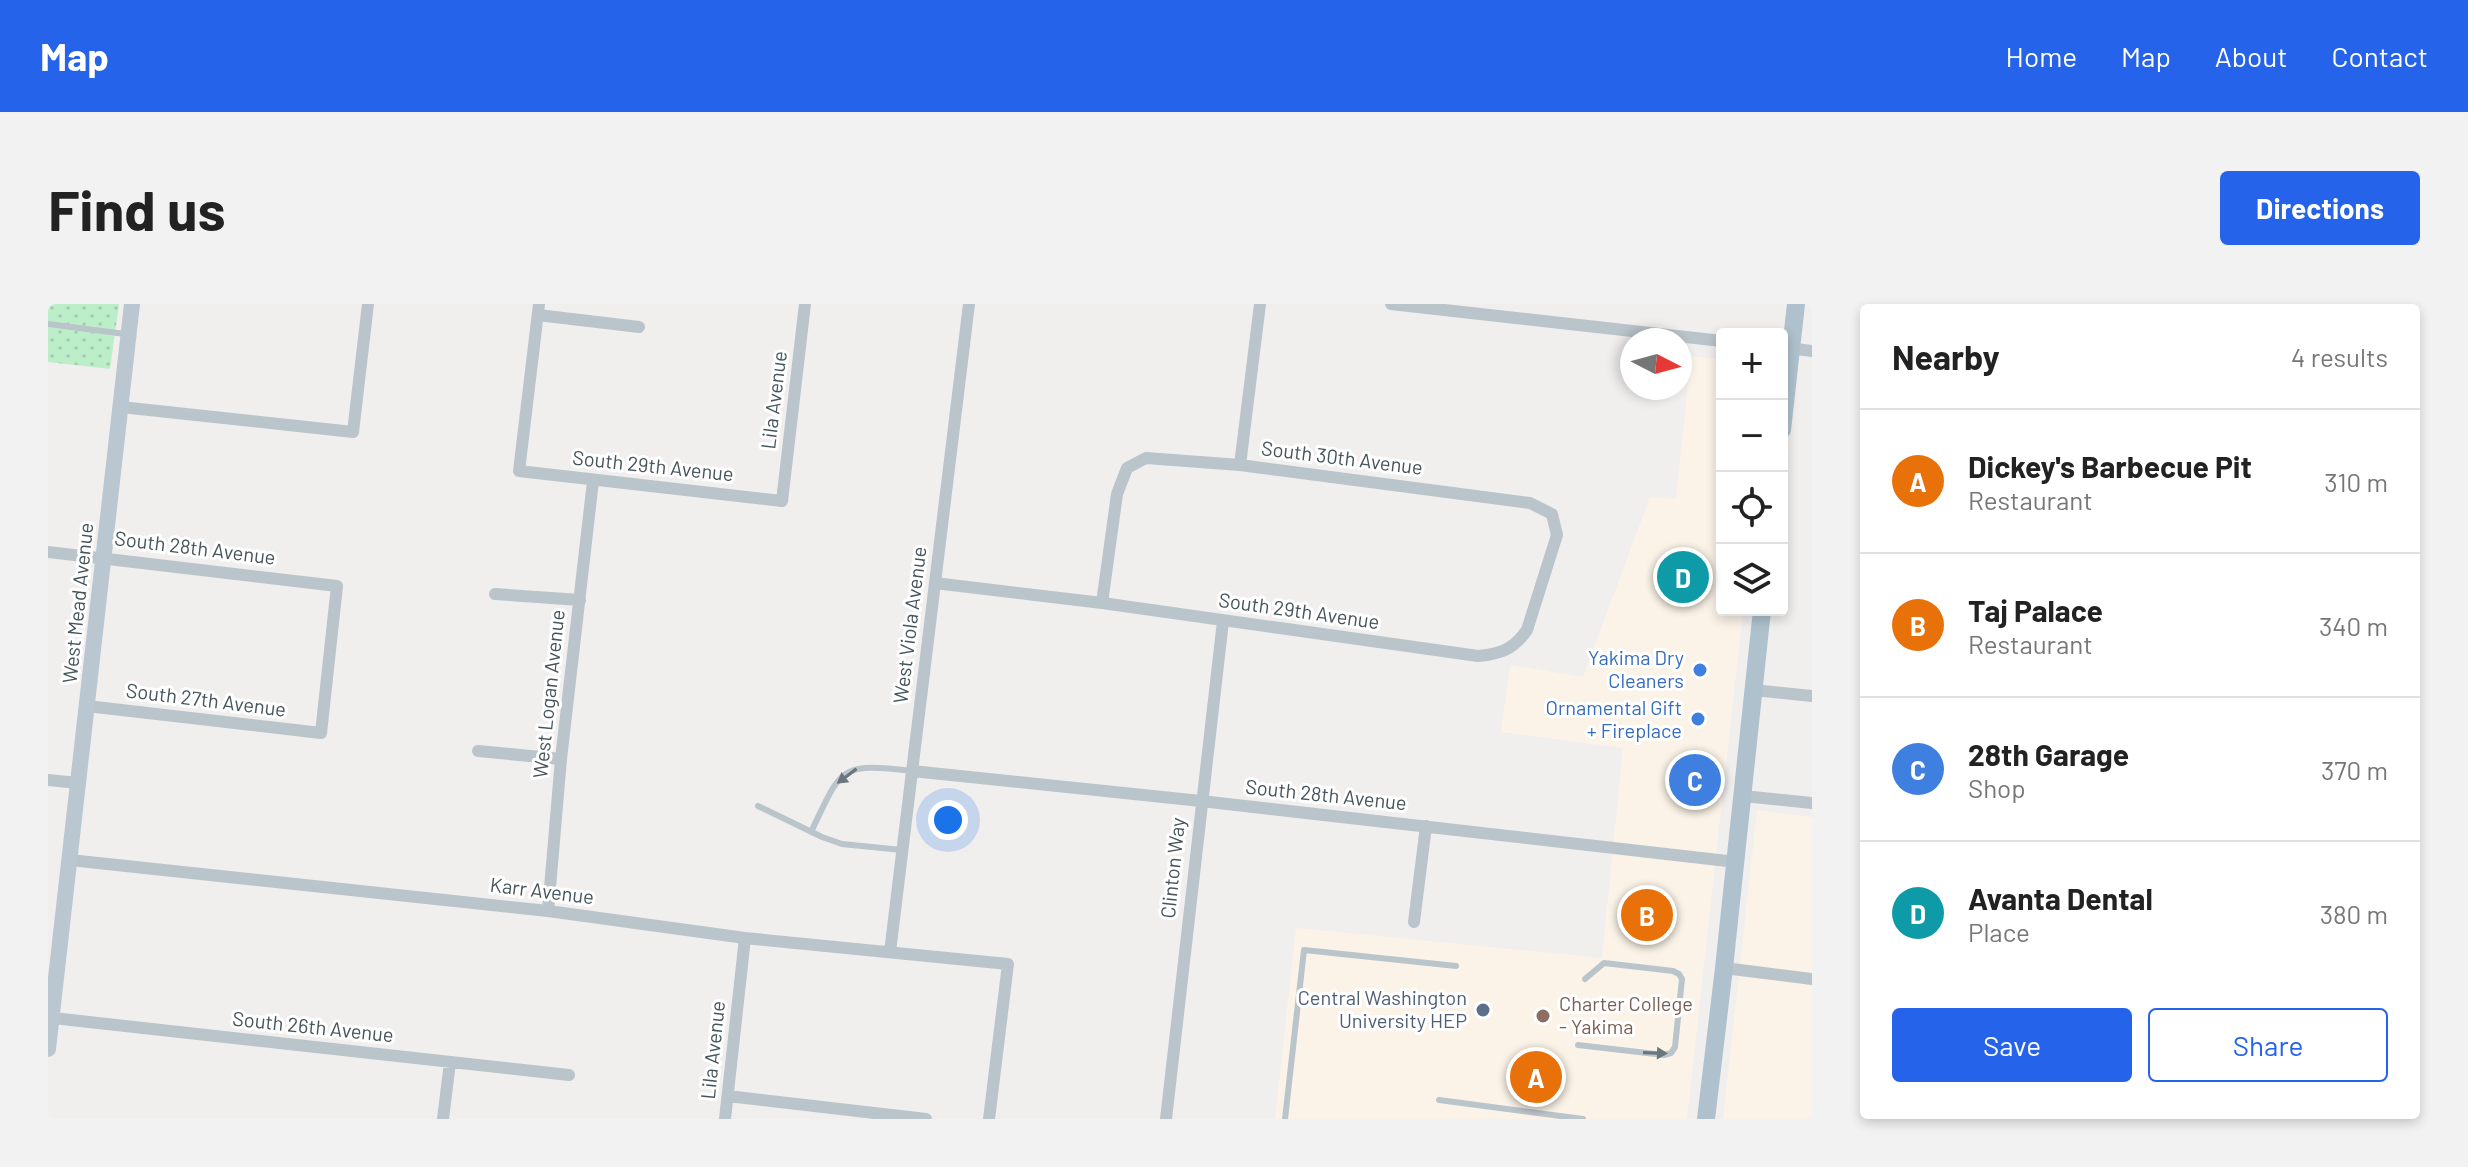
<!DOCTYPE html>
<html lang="en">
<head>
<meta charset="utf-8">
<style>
  :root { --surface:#fff; --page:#f2f2f2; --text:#222; --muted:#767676; --line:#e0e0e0; --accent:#2563eb }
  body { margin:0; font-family:Barlow,sans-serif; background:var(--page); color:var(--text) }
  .controls { position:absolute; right:24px; top:24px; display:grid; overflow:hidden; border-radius:8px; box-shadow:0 4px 12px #0003 }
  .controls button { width:72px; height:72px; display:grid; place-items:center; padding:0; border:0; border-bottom:2px solid var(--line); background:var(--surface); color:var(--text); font:40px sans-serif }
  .compass { position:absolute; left:1572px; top:24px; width:72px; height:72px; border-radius:50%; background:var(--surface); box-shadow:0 4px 12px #0003; rotate:96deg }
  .you { position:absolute; left:900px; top:516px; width:28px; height:28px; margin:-20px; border:6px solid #fff; border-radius:50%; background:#1a73e8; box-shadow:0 0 0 12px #1a73e833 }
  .badge { display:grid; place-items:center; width:52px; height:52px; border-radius:50%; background:var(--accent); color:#fff; font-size:26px; font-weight:700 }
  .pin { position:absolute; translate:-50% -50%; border:4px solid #fff; box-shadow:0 2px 8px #0006 }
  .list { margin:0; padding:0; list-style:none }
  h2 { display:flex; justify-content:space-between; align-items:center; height:104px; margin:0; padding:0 32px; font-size:34px }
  h2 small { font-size:26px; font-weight:400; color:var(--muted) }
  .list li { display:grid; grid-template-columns:52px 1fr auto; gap:24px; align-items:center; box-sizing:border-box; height:144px; padding:0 32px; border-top:2px solid var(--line) }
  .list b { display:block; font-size:30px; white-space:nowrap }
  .list p { margin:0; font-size:26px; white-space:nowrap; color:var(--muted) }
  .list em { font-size:26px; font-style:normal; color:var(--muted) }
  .actions { display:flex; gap:16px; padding:24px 32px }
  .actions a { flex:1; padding:18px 0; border:2px solid var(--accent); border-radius:8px; text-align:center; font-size:28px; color:var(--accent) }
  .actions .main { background:var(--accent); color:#fff }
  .icon { flex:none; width:44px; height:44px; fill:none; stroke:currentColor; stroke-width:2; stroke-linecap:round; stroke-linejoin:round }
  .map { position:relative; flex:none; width:1764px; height:815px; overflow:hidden; border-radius:8px }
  header { display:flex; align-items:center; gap:48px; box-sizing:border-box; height:112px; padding:0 40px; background:var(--accent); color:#fff }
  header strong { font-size:38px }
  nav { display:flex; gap:44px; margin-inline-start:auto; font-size:28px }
  .intro { display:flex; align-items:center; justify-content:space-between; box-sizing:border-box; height:192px; padding:0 48px }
  h1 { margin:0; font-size:56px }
  .button { padding:20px 36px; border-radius:8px; background:var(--accent); color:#fff; font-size:28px; font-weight:700 }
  main { display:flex; gap:48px; padding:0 48px }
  aside { flex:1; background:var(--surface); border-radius:8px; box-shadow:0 4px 12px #0003 }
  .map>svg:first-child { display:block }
</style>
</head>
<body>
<header>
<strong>Map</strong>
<nav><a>Home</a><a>Map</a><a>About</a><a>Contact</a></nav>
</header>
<div class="intro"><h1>Find us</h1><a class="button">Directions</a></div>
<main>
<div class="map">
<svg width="1764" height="815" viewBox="0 0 1764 815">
  <defs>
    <pattern id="park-dots" width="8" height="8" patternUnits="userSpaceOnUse" patternTransform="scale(2)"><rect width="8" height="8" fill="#bdeeca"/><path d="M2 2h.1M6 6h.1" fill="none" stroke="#a4ceb0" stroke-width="1.8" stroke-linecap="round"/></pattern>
  </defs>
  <rect width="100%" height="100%" fill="#f1eeee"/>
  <path fill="#fbf3e7" d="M1643,52L1674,56V306H1695L1639,815H1227L1248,624L1554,654L1575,444L1453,428L1462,361L1535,373L1602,193L1628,195Z
    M1709,506L1764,513V815H1675Z"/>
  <path fill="url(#park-dots)" d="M0,0H71L62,65L0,58Z"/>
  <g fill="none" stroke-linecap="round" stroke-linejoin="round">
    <path stroke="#bac4cb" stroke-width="6" d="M0,20L77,30
      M710,502L774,533L794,540L854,546
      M763,528C794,464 790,458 864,467
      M1530,741L1616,751L1623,749L1627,743L1634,675L1631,670L1625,667L1556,659L1537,675
      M1391,796L1535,815
      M1237,815L1256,646L1408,662"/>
    <path stroke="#bac4cb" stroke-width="12" d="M491,0L471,167L734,197L757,0
      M1343,0L1674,37
      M490,11L591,23
      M1734,43L1764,47
      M73,103L305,128L320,0
      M1192,161L1212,0
      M0,248L289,282L273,429L39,402
      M887,279L1054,299L1430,352C1453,350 1466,345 1479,326L1509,231L1504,210L1482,199L1192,161L1098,154L1079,164L1069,190L1054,299
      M447,290L532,296
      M1705,386L1764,392
      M430,447L513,455
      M864,467L1153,497L1688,558
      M0,476L30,479
      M1695,492L1764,499
      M22,556L500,607L697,634L960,660L941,815
      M500,607L513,455L545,177
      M1366,618L1378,522
      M842,648L921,0
      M1676,664L1764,675
      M5,714L521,771
      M680,792L878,815
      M395,815L402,758
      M677,815L697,634
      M1118,815L1175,317"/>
    <path stroke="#bac7d0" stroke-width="16" d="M0,745L84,0"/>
    <path stroke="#aec1cd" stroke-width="18" d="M1734,126L1748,0
      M1658,815L1676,664L1714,306"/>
  </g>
  <defs><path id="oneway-solid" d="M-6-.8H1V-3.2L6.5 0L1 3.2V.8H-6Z" transform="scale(2)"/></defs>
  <g fill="#69767d">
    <use href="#oneway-solid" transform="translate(799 472) rotate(143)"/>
    <use href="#oneway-solid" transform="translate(1607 749) rotate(2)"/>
  </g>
  <g fill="#3f7fe0" stroke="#fff" stroke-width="3">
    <circle cx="1652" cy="366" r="8"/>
    <circle cx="1650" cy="415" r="8"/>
  </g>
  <circle fill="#5c6f8a" stroke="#fff" stroke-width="3" cx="1435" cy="706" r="8"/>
  <circle fill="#8d6e63" stroke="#fff" stroke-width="3" cx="1495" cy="712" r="8"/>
  <g text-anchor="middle" stroke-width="6" stroke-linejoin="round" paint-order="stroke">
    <g font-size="20" fill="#46545b" stroke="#fff">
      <text transform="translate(726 96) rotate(-83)" y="7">Lila Avenue</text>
      <text transform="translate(1294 154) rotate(7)" y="7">South 30th Avenue</text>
      <text transform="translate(605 162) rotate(6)" y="7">South 29th Avenue</text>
      <text transform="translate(147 244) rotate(7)" y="7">South 28th Avenue</text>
      <text transform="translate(30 299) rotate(-84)" y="7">West Mead Avenue</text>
      <text transform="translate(1251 307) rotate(8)" y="7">South 29th Avenue</text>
      <text transform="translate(862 321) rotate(-83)" y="7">West Viola Avenue</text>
      <text transform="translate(501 390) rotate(-84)" y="7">West Logan Avenue</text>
      <text transform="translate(158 396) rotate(7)" y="7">South 27th Avenue</text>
      <text transform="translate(1278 491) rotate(6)" y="7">South 28th Avenue</text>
      <text transform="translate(1125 564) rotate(-84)" y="7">Clinton Way</text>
      <text transform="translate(494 587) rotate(7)" y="7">Karr Avenue</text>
      <text transform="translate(265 723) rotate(6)" y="7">South 26th Avenue</text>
      <text transform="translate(665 746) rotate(-84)" y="7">Lila Avenue</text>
    </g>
    <g font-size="20" fill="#366cbe" stroke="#fff" text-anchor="end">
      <text x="1636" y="361">Yakima Dry<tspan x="1636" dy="23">Cleaners</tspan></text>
      <text x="1634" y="411">Ornamental Gift<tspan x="1634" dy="23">+ Fireplace</tspan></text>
    </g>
    <g font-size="20" fill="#4e5e75" stroke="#fff" text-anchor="end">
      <text x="1419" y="701">Central Washington<tspan x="1419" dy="23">University HEP</tspan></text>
    </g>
    <g font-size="20" fill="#785e54" stroke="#fff" text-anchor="start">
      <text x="1511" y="707">Charter College<tspan x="1511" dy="23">- Yakima</tspan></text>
    </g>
  </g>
</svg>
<div class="controls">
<button>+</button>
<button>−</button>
<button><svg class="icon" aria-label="locate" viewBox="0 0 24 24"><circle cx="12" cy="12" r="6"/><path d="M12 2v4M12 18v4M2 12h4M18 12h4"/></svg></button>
<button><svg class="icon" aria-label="layers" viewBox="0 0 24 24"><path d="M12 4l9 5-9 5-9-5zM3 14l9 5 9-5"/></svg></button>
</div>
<svg class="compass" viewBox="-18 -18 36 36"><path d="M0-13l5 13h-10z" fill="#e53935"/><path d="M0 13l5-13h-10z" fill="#767676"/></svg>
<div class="you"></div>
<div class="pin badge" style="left:1488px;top:773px;background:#e8710a">A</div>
<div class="pin badge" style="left:1599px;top:611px;background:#e8710a">B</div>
<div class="pin badge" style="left:1647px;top:476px;background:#3f7fe0">C</div>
<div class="pin badge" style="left:1635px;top:273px;background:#0f9aa8">D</div>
</div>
<aside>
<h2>Nearby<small>4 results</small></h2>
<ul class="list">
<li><span class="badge" style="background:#e8710a">A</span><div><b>Dickey's Barbecue Pit</b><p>Restaurant</p></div><em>310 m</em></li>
<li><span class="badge" style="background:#e8710a">B</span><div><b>Taj Palace</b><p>Restaurant</p></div><em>340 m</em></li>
<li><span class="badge" style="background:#3f7fe0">C</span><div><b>28th Garage</b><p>Shop</p></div><em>370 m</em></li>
<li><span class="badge" style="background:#0f9aa8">D</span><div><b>Avanta Dental</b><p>Place</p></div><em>380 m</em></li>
</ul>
<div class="actions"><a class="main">Save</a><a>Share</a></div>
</aside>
</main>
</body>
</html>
